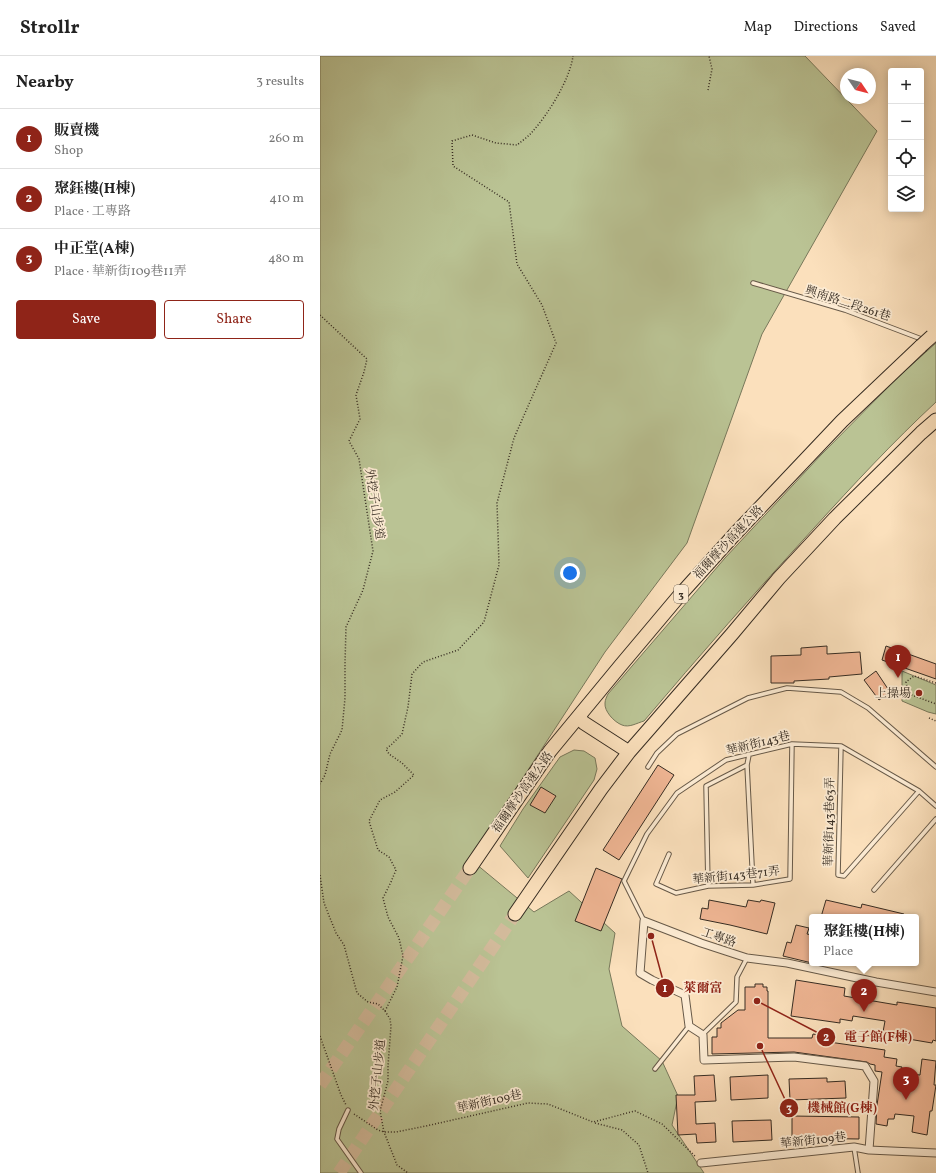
<!DOCTYPE html>
<html lang="en">
<head>
<meta charset="utf-8">
<style>
  :root { --surface:#fff; --page:#f6f6f6; --text:#222; --muted:#767676; --line:#e0e0e0; --accent:#8f2418 }
  body { margin:0; font-family:Vollkorn,"Noto Serif TC",serif; background:var(--page); color:var(--text) }
  .controls { position:absolute; right:12px; top:12px; display:grid; overflow:hidden; border-radius:4px; box-shadow:0 2px 10px #0003 }
  .controls button { width:36px; height:36px; display:grid; place-items:center; padding:0; border:0; border-bottom:1px solid var(--line); background:var(--surface); color:var(--text); font:20px sans-serif }
  .compass { position:absolute; left:520px; top:12px; width:36px; height:36px; border-radius:50%; background:var(--surface); box-shadow:0 2px 10px #0003; rotate:125deg }
  .you { position:absolute; left:250px; top:517px; width:14px; height:14px; margin:-10px; border:3px solid #fff; border-radius:50%; background:#1a73e8; box-shadow:0 0 0 6px #1a73e833 }
  .badge { display:grid; place-items:center; width:26px; height:26px; border-radius:50%; background:var(--accent); color:#fff; font-size:13px; font-weight:700 }
  .pin { position:absolute; translate:-50% -33px; filter:drop-shadow(0 1px 2px #0008) }
  .pin::after { content:''; position:absolute; top:21px; width:14px; height:12px; background:inherit; clip-path:polygon(0 0,100% 0,50% 100%) }
  .popup { position:absolute; left:489px; top:858px; width:110px; height:52px; box-sizing:border-box; display:grid; place-content:center; border-radius:4px; background:var(--surface); filter:drop-shadow(0 1px 3px #0005); font-size:13px; white-space:nowrap; color:var(--muted) }
  .popup b { font-size:15px; color:var(--text) }
  .popup::after { content:''; position:absolute; left:50%; top:100%; margin-left:-8px; border:8px solid transparent; border-top-color:var(--surface) }
  .list { margin:0; padding:0; list-style:none }
  h2 { display:flex; justify-content:space-between; align-items:center; height:52px; margin:0; padding:0 16px; font-size:17px }
  h2 small { font-size:13px; font-weight:400; color:var(--muted) }
  .list li { display:grid; grid-template-columns:26px 1fr auto; gap:12px; align-items:center; box-sizing:border-box; height:60px; padding:0 16px; border-top:1px solid var(--line) }
  .list b { display:block; font-size:15px; white-space:nowrap }
  .list p { margin:0; font-size:13px; white-space:nowrap; color:var(--muted) }
  .list em { font-size:13px; font-style:normal; color:var(--muted) }
  .actions { display:flex; gap:8px; padding:12px 16px }
  .actions a { flex:1; padding:9px 0; border:1px solid var(--accent); border-radius:4px; text-align:center; font-size:14px; color:var(--accent) }
  .actions .main { background:var(--accent); color:#fff }
  .icon { flex:none; width:22px; height:22px; fill:none; stroke:currentColor; stroke-width:2; stroke-linecap:round; stroke-linejoin:round }
  .map { position:relative; flex:none; width:616px; height:1117px; overflow:hidden }
  header { display:flex; align-items:center; gap:24px; box-sizing:border-box; height:56px; padding:0 20px; background:var(--surface); border-bottom:1px solid var(--line) }
  header strong { font-size:19px }
  nav { display:flex; gap:22px; margin-inline-start:auto; font-size:14px }
  main { display:flex }
  aside { flex:1; background:var(--surface) }
  .map>svg:first-child { display:block }
</style>
</head>
<body>
<header>
<strong>Strollr</strong>
<nav><a>Map</a><a>Directions</a><a>Saved</a></nav>
</header>
<main>
<aside>
<h2>Nearby<small>3 results</small></h2>
<ul class="list">
<li><span class="badge">1</span><div><b>販賣機</b><p>Shop</p></div><em>260 m</em></li>
<li><span class="badge">2</span><div><b>聚鈺樓(H棟)</b><p>Place · 工專路</p></div><em>410 m</em></li>
<li><span class="badge">3</span><div><b>中正堂(A棟)</b><p>Place · 華新街109巷11弄</p></div><em>480 m</em></li>
</ul>
<div class="actions"><a class="main">Save</a><a>Share</a></div>
</aside>
<div class="map">
<svg width="616" height="1117" viewBox="0 0 616 1117">
  <rect width="100%" height="100%" fill="#fbe0bc"/>
  <filter id="stains"><feTurbulence type="fractalNoise" baseFrequency=".005" numOctaves="4"/><feColorMatrix values="0 0 0 0 .2 0 0 0 0 .09 0 0 0 0 .02 0 0 0 .5 -.17"/></filter>
  <radialGradient id="worn" r=".72"><stop offset=".6" stop-color="#630" stop-opacity="0"/><stop offset="1" stop-color="#630" stop-opacity=".3"/></radialGradient>
  <path fill="#bac394" stroke="#78785b" d="M0,0H485L557,75L442,278L367,487L285,596L150,803L214,856L249,835L295,877L289,913L302,970L342,1005L358,1040L352,1069L384,1117H0Z
    M616,287V346C573,386 533,429 494,472C436,535 379,600 324,665C317,667 309,672 302,669C294,666 284,655 285,647C285,644 287,640 288,638L405,502L501,399L578,321Z
    M582,615L616,629V658L608,656L582,645Z
    M254,694L264,695L275,702L277,713L274,724L208,822L180,790L203,753L240,701Z"/>
  <path fill="#efb593" stroke="#362c22" d="M507,590V598L540,596L542,618L509,621V623L474,625V627H451V600L481,599V592Z
    M566,590L616,608V623L562,604Z
    M556,615L570,636L559,644L544,624Z
    M338,709L354,719L299,804L283,794Z
    M221,731L236,740L225,757L210,749Z
    M276,812L302,823L281,875L255,865Z
    M389,844L426,851L428,844L440,846L441,844L455,847L447,878L410,869L380,863L382,852L388,853Z
    M506,844L541,852L542,848L584,858V861H501Z
    M476,869L489,872L487,878L492,879V907L463,900L467,886L471,887Z
    M476,924L525,932L524,940L577,949V946L616,952V985L613,984L612,987L565,979V977L563,976L565,965L533,960L532,965L520,963V967L471,960Z
    M435,928H443V931H447V935H448V982H492L493,978L510,981L509,986L565,994L564,1001L577,1003L576,1010L582,1011L581,1017L600,1019L602,1003L616,1005L614,1029H616L612,1055H610L607,1079L592,1076L594,1060L575,1058L574,1063H568L567,1070L556,1068L557,1049L562,1016L555,1015V1009L550,1008L547,1006L474,996L392,998V981H397V972H401V967L418,954H425V931H435Z
    M394,1019L396,1045L375,1046L376,1068L395,1067L396,1086L377,1087L376,1078L358,1079L356,1039H375L374,1020Z
    M448,1019V1042L411,1044L410,1021Z
    M507,1022V1026L525,1025L526,1042L470,1044L469,1023Z
    M472,1060L539,1061V1083L472,1082Z
    M451,1064L452,1084L413,1086L412,1065Z"/>
  <g fill="none" stroke-linecap="round" stroke-linejoin="round">
    <path stroke="#d4bc9d" stroke-width="13" stroke-dasharray="13 6" stroke-linecap="butt" d="M0,1029L150,812
      M19,1117L195,858"/>
    <defs>
      <path id="service" d="M433,227L525,254L604,284
        M521,690L518,819L524,820L599,735
        M429,699L427,709L433,829
        M328,711L337,697L357,678L428,642L467,632L521,636L548,652L616,711
        M349,798L336,828L356,837L388,830L433,829L470,823L472,688
        M388,830L386,730L427,709
        M554,834L616,763
        M324,865L304,825L327,778L357,737L406,704L472,688L521,690L599,735L616,750
        M383,978L416,946L417,921L427,902
        M335,1013L369,970
        M28,1054L19,1073L17,1083L41,1117
        M534,1091L538,1117"/>
      <path id="minor" d="M549,1094L554,1025L545,1010L474,1001L384,1004L383,979L369,970L365,939L332,924L320,917L324,865L381,887L427,902L467,907L556,926L616,936
        M381,1107L534,1091L549,1094L616,1097"/>
      <path id="motorway" d="M258,661L264,667L309,696
        M150,812L230,695L301,609L359,540L414,479L522,365L601,290
        M195,858L281,733L309,696L412,578L459,522L515,462L601,377L616,364"/>
    </defs>
    <use href="#service" stroke="#675948" stroke-width="5.5"/>
    <use href="#minor" stroke="#675948" stroke-width="9"/>
    <use href="#motorway" stroke="#362c22" stroke-width="15"/>
    <path stroke="#362c22" stroke-width="1.5" stroke-dasharray="1 2" stroke-linecap="butt" d="M388,34L392,13L389,0
      M0,259L47,303L44,316L36,339L40,363L29,385L39,403L53,495L43,534L26,571L25,608V642L22,674L10,698L5,719L0,728
      M616,627L594,620L586,626L589,638L616,648
      M609,662L616,665
      M0,819L4,847L16,877L24,889L37,937L48,946L58,948L65,955L70,963L71,970L68,1010V1025L60,1055L64,1076L77,1109L88,1117
      M65,955L77,931L83,900L79,882L68,861L63,842L71,826L76,814L69,801L58,794L49,765L60,744L75,736L94,719L82,707L69,698L66,693L72,688L82,678L88,651L92,618L103,606L138,594L164,566L179,509L177,447L194,382L236,287L222,249L197,208L189,146L133,110L132,85L152,79L176,87L197,89C202,85 209,80 213,75C229,57 250,23 253,0
      M0,980L21,1039L26,1049
      M34,1058L58,1074L64,1076H76L106,1070L208,1047L228,1048L273,1066L315,1055L342,1068L376,1101
      M275,1067L302,1074L319,1089L328,1117"/>
    <use href="#service" stroke="#fcebd3" stroke-width="3.5"/>
    <use href="#minor" stroke="#fcebd3" stroke-width="7"/>
    <use href="#motorway" stroke="#fbe0bc" stroke-width="13"/>
    <defs>
      <path id="motorway-bridge" d="M601,290L612,280"/>
    </defs>
    <use href="#motorway-bridge" stroke="#362c22" stroke-width="15" stroke-linecap="butt"/>
    <use href="#motorway-bridge" stroke="#fbe0bc" stroke-width="13"/>
  </g>
  <circle fill="#8f2418" stroke="#fcebd3" stroke-width="1.5" cx="599" cy="637" r="4"/>
  <g text-anchor="middle" stroke-width="3.5" stroke-linejoin="round" paint-order="stroke">
    <rect fill="#fcebd3" stroke="#716557" stroke-width="1" x="354" y="529" width="14" height="18" rx="3"/>
    <g font-size="11" font-weight="bold" fill="#362c22">
      <text x="361" y="542">3</text>
    </g>
    <g font-size="12" fill="#362c22" stroke="#fcebd3">
      <text transform="translate(528 247) rotate(18)" y="4">興南路二段261巷</text>
      <text transform="translate(55 448) rotate(81)" y="4">外挖子山步道</text>
      <text transform="translate(408 486) rotate(-47)" y="4">福爾摩沙高速公路</text>
      <text transform="translate(438 687) rotate(-14)" y="4">華新街143巷</text>
      <text transform="translate(202 736) rotate(-55)" y="4">福爾摩沙高速公路</text>
      <text transform="translate(509 766) rotate(-89)" y="4">華新街143巷63弄</text>
      <text transform="translate(416 819) rotate(-6)" y="4">華新街143巷71弄</text>
      <text transform="translate(399 881) rotate(19)" y="4">工專路</text>
      <text transform="translate(57 1019) rotate(-84)" y="4">外挖子山步道</text>
      <text transform="translate(169 1045) rotate(-13)" y="4">華新街109巷</text>
      <text transform="translate(493 1084) rotate(-6)" y="4">華新街109巷</text>
    </g>
    <g font-size="12" fill="#362c22" stroke="#fcebd3" text-anchor="end">
      <text x="591" y="641">上操場</text>
    </g>
  </g>
  <path fill="none" stroke="#8f2418" stroke-width="1.5" d="M331 880L345 932M437 945L506 981M440 990L469 1052"/>
  <g fill="#8f2418" stroke="#fcebd3" stroke-width="1.5">
    <circle cx="331" cy="880" r="4"/>
    <circle cx="437" cy="945" r="4"/>
    <circle cx="440" cy="990" r="4"/>
    <circle cx="345" cy="932" r="10"/>
    <circle cx="506" cy="981" r="10"/>
    <circle cx="469" cy="1052" r="10"/>
  </g>
  <g font-size="12" text-anchor="middle" font-weight="bold" fill="#fff">
    <text x="345" y="936">1</text>
    <text x="506" y="985">2</text>
    <text x="469" y="1056">3</text>
  </g>
  <g font-size="13" text-anchor="middle" font-weight="bold" fill="#8f2418" stroke="#fcebd3" stroke-width="3.5" stroke-linejoin="round" paint-order="stroke">
    <text x="383" y="936">萊爾富</text>
    <text x="558" y="985">電子館(F棟)</text>
    <text x="522" y="1056">機械館(G棟)</text>
  </g>
  <rect width="100%" height="100%" filter="url(#stains)"/>
  <rect width="100%" height="100%" fill="url(#worn)"/>
</svg>
<div class="controls">
<button>+</button>
<button>−</button>
<button><svg class="icon" aria-label="locate" viewBox="0 0 24 24"><circle cx="12" cy="12" r="6"/><path d="M12 2v4M12 18v4M2 12h4M18 12h4"/></svg></button>
<button><svg class="icon" aria-label="layers" viewBox="0 0 24 24"><path d="M12 4l9 5-9 5-9-5zM3 14l9 5 9-5"/></svg></button>
</div>
<svg class="compass" viewBox="-18 -18 36 36"><path d="M0-13l5 13h-10z" fill="#e53935"/><path d="M0 13l5-13h-10z" fill="#767676"/></svg>
<div class="you"></div>
<div class="pin badge" style="left:578px;top:622px">1</div>
<div class="pin badge" style="left:544px;top:956px">2</div>
<div class="popup"><b>聚鈺樓(H棟)</b>Place</div>
<div class="pin badge" style="left:586px;top:1044px">3</div>
</div>
</main>
</body>
</html>
